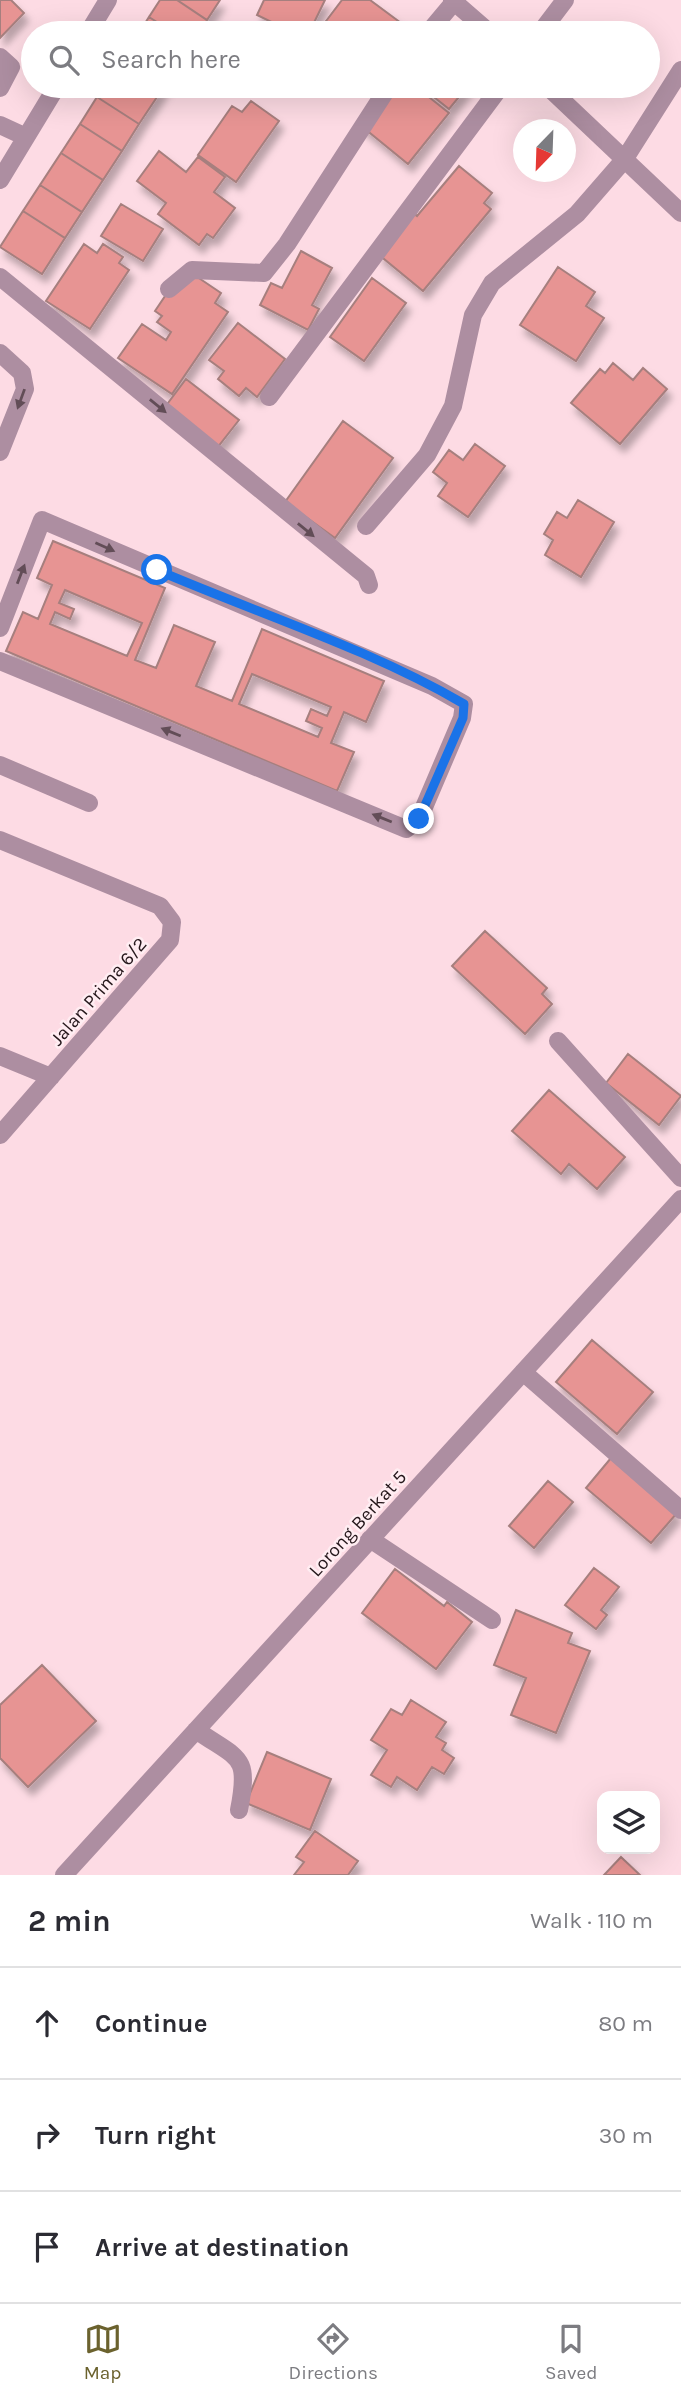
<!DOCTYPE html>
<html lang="en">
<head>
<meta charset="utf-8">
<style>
  :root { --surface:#fff; --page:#f2f2f3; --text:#2b2b33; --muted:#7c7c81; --line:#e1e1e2; --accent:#6b622e }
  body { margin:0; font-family:Karla,sans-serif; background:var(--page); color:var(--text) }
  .controls { position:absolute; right:21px; bottom:21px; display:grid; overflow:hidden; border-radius:14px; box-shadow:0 7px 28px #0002 }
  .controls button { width:63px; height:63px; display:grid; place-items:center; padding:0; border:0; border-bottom:2px solid var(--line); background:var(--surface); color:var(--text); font:35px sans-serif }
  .compass { position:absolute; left:513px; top:119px; width:63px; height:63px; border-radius:50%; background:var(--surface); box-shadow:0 7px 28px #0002; rotate:203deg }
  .stop { position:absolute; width:21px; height:21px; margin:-16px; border:5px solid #1a73e8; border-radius:50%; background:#fff }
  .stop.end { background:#1a73e8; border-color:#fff; box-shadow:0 2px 7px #0008 }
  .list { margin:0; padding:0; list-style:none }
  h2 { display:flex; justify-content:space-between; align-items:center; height:91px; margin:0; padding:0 28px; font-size:30px }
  h2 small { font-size:23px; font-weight:400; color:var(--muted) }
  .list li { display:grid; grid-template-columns:46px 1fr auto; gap:21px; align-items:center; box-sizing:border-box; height:112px; padding:0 28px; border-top:2px solid var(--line) }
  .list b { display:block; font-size:26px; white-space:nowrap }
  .list em { font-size:23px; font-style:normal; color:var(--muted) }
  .icon { flex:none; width:38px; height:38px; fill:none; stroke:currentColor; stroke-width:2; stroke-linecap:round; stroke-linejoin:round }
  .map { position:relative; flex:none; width:681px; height:1875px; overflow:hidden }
  .search { position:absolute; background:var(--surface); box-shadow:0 7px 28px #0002; left:21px; right:21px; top:21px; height:77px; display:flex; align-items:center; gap:18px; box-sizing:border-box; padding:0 24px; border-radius:38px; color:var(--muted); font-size:26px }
  .sheet { height:427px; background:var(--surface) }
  nav { display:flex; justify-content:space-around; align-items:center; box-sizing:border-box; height:98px; border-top:2px solid var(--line); background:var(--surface); font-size:19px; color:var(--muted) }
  nav a { display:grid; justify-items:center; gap:4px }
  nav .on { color:var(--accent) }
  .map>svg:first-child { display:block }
</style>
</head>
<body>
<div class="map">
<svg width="681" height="1875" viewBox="0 0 681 1875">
  <defs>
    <filter id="shadow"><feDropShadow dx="4.5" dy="8" stdDeviation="3.5" flood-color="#0004"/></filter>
  </defs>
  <rect width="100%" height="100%" fill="#fddbe4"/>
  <path fill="#e79493" stroke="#a67f7e" stroke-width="2" fill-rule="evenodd" filter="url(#shadow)" d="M0,0H11L24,13L0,38Z
    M160,0H177L207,20L198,33H174L149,17Z
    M177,0H220L207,20Z
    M264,0H325L309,33H294L257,15Z
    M342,0H370L405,26L400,33H317Z
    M149,17L174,33H139Z
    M104,86H140L157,97L139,124L97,97Z
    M140,86H164L157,97Z
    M390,86H415L449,113L408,164L359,124Z
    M420,86H468L449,109Z
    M97,97L139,124L122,151L80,124Z
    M251,101L279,121L236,182L198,155L232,106L242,112Z
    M80,124L122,151L103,180L61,153Z
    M159,151L186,172L198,157L225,177L214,192L235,208L213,238L207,234L199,245L158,214L166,203L137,181Z
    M61,153L103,180L82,212L40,185Z
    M459,166L492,193L484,203L491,209L423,291L378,254L412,212L417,216Z
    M40,185L82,212L65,238L23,211Z
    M121,204L163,229L143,261L101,236Z
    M23,211L65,238L42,274L0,247Z
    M84,244L97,253L103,244L123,257L119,263L129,270L90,329L46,301Z
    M301,251L332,268L312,305L319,309L308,330L260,305L271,283L282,288Z
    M558,267L595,292L586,306L604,318L576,361L520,325Z
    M184,268L221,293L215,303L228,312L172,394L118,358L142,324L166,340L171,332L157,322L162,316L155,311Z
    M372,278L406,303L364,361L330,337Z
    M238,323L285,359L257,397L246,388L239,396L218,379L224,371L209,360Z
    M613,363L633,380L643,368L667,389L620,444L571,403L600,369L605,373Z
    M186,379L239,420L217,448L165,407Z
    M343,421L393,458L335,538L285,502Z
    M475,444L505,466L468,517L438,496L447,483L433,472L449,450L463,460Z
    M578,500L614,522L581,577L545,555L553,540L544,534L557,512L567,518Z
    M53,541L165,588L135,660L156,668L174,625L215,642L196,686L232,701L262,629L384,681L366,722L344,712L331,743L354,752L337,791L6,651L23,612L38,619L52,585L37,578ZM65,590L142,623L127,656L50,624L55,612L70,619L74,609L59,603ZM252,674L331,707L327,716L311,709L306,721L322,728L318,737L239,704Z
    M485,931L547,988L542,994L552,1004L525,1034L452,966Z
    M628,1054L681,1096L659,1125L606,1083Z
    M549,1090L625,1157L597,1189L569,1164L561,1174L512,1131Z
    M592,1340L653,1392L617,1434L556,1382Z
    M611,1458L677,1513L651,1543L586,1488Z
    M548,1481L573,1502L534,1548L509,1526Z
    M594,1568L619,1587L601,1610L607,1615L596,1629L565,1605Z
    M395,1569L444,1606L447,1602L472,1622L436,1669L362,1613Z
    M516,1610L572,1633L568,1643L590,1651L556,1733L511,1715L526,1678L494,1665Z
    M42,1665L96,1721L28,1787L0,1758V1705Z
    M411,1700L446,1722L436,1737L446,1743L442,1750L454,1758L444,1774L432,1767L417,1790L397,1777L391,1787L371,1775L387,1750L371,1740L391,1709L402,1715Z
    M267,1752L331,1779L310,1830L246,1803Z
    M315,1831L358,1861L348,1875H294L304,1862L296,1857Z
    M621,1857L640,1875H604Z"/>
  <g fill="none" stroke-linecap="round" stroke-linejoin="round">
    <path stroke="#ad8ea1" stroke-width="18" d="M452,0L490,33
      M88,33L108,0
      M428,33L454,2
      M540,33L565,0
      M0,57L11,67L0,88
      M547,86L681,213
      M0,125L26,137
      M0,180L57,86
      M0,277L366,576L369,585
      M169,289L192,270L264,273L287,244L389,86
      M0,353L22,373L25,389L0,452
      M269,397L501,86
      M366,526L427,455L453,406L473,315L492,283L577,214L624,160L681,70
      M0,628L42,520L432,686L464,704L462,718L419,819L406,829L0,661
      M0,765L89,803
      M0,840L160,906L172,922L170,940L0,1135
      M558,1041L681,1178
      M0,1056L51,1077
      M523,1372L681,1510
      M370,1539L492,1620
      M196,1730C239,1760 250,1754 239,1810
      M64,1875L681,1199"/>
  </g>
  <defs><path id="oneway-solid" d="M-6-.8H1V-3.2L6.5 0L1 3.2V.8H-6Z" transform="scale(1.75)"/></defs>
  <g fill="#624d57">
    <use href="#oneway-solid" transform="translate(21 399) rotate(110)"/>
    <use href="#oneway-solid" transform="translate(158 406) rotate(39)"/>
    <use href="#oneway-solid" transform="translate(306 530) rotate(39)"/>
    <use href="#oneway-solid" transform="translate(105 547) rotate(24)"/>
    <use href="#oneway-solid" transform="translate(21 574) rotate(-69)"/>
    <use href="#oneway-solid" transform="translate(171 732) rotate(-158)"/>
    <use href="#oneway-solid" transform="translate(382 818) rotate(-158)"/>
  </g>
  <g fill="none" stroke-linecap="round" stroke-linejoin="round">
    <path stroke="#1a73e8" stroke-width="9" d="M157,570C259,614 368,648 464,704L463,718L419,819"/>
  </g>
  <g text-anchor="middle" stroke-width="5" stroke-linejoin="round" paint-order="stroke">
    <g font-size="19" fill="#25171b" stroke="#ffedf2">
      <text transform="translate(98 991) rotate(-49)" y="7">Jalan Prima 6/2</text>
      <text transform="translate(357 1523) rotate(-48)" y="7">Lorong Berkat 5</text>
    </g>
  </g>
</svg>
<div class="controls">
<button><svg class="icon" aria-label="layers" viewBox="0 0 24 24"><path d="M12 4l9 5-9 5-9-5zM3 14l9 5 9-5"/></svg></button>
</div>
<svg class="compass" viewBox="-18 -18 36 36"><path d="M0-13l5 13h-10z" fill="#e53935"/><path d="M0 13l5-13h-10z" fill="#7c7c81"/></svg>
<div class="stop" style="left:157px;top:570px"></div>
<div class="stop end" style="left:419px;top:819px"></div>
<div class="search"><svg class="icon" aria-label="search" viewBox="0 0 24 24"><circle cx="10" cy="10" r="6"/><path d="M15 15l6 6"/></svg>Search here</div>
</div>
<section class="sheet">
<h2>2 min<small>Walk · 110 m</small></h2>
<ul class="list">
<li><svg class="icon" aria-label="ahead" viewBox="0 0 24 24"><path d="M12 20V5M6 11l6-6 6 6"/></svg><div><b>Continue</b></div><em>80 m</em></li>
<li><svg class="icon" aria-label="right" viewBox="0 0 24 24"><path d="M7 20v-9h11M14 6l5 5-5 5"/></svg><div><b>Turn right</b></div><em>30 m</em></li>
<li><svg class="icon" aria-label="arrive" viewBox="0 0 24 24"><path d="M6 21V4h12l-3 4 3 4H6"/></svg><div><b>Arrive at destination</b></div></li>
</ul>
</section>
<nav>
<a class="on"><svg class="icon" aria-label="map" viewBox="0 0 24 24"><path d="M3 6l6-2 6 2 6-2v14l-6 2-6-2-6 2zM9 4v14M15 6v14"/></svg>Map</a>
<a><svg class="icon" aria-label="directions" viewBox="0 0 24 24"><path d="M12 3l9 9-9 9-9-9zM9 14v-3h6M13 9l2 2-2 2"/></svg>Directions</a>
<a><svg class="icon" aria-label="saved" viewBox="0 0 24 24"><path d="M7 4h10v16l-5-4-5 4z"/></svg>Saved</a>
</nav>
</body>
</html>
